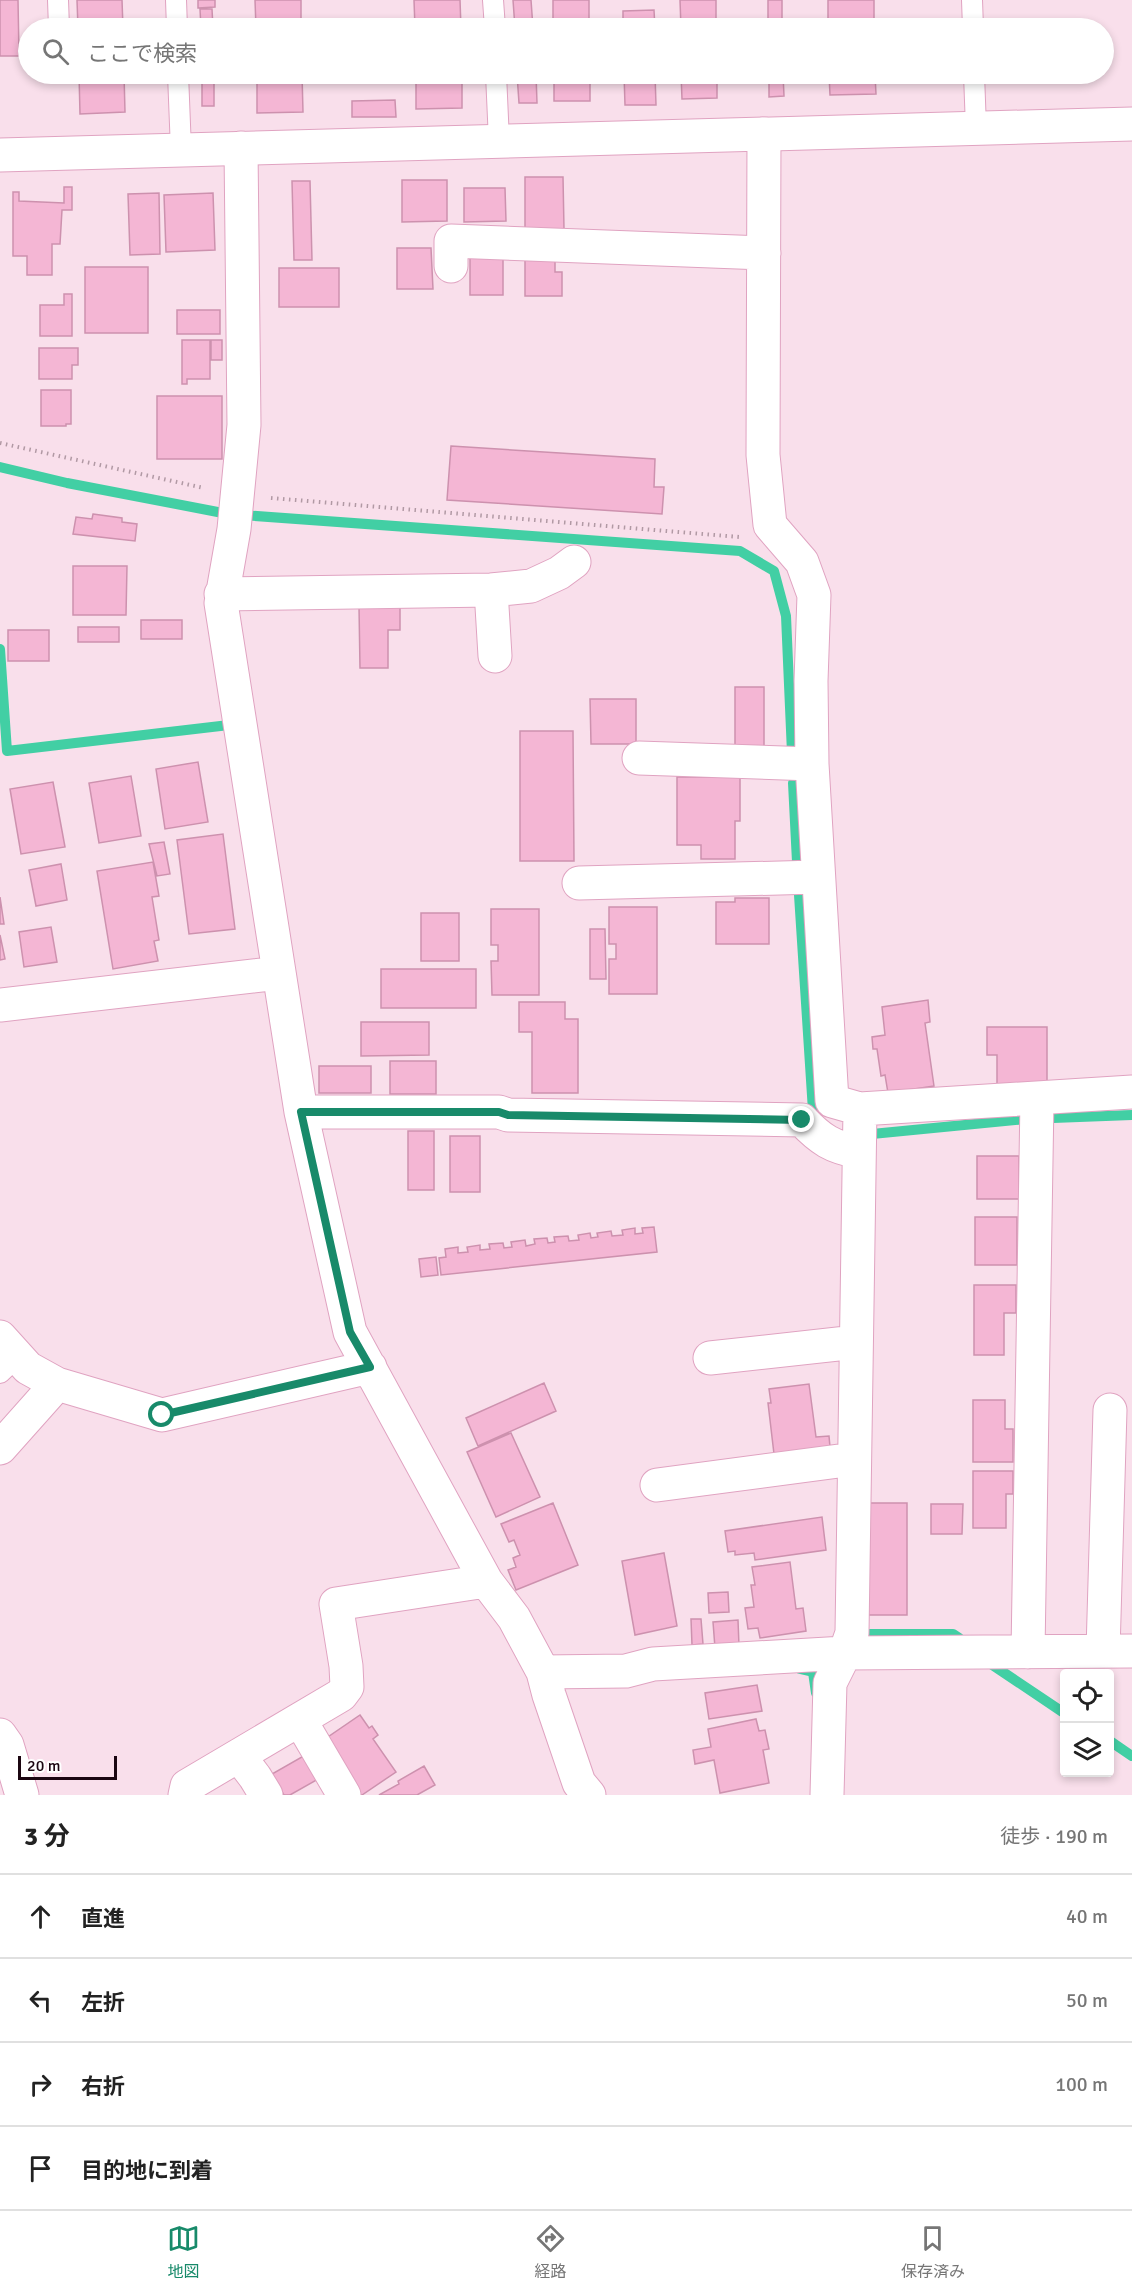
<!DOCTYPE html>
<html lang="ja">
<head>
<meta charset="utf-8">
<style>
  :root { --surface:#fff; --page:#f6f6f6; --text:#222; --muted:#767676; --line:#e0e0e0; --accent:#188a6a }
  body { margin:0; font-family:Signika,"Noto Sans JP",sans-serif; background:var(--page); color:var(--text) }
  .controls { position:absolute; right:18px; bottom:18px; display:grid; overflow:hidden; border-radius:6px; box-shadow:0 3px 9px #0003 }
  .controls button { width:54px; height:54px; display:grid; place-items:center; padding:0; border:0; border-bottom:2px solid var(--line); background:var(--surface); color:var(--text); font:30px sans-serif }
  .scale { position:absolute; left:18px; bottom:15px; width:99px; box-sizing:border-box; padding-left:6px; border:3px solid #1b0611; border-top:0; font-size:16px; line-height:21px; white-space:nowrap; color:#1b0611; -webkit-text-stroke:4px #fff; paint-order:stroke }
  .stop { position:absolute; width:18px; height:18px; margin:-14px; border:4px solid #188a6a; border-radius:50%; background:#fff }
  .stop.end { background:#188a6a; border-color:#fff; box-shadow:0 2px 6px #0008 }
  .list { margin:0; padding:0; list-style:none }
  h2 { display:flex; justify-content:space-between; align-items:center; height:78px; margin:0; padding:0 24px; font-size:26px }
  h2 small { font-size:20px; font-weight:400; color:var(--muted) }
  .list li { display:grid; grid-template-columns:39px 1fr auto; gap:18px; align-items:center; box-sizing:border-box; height:84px; padding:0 24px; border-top:2px solid var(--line) }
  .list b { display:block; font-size:22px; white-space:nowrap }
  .list em { font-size:20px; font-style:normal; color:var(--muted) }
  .icon { flex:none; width:33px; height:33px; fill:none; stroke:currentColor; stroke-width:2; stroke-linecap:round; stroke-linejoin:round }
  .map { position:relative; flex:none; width:1132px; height:1795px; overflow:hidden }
  .search { position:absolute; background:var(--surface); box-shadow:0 3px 9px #0003; left:18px; right:18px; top:18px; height:66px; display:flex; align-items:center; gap:15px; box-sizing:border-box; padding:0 21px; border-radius:33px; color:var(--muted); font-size:22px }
  .sheet { height:414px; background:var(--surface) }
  nav { display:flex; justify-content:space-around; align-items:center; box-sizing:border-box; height:84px; border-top:2px solid var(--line); background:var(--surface); font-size:16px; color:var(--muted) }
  nav a { display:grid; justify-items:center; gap:3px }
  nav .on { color:var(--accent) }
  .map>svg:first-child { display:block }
</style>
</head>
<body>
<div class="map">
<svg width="1132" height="1795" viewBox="0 0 1132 1795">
  <rect width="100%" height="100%" fill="#f9dfeb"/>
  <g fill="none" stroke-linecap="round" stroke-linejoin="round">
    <path stroke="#42cfa4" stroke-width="10" d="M0,467L67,483L228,514L740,551L774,571L786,616L792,753
      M0,649L7,751L229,725
      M793,783L797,862
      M799,895L813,1111
      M1053,1118L1132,1115
      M872,1134L1026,1119
      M859,1634H953L959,1638
      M991,1664L1064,1713
      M800,1669L813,1672L816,1693
      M1110,1741L1132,1756"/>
  </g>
  <path fill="#f4b6d4" stroke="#cd91ae" stroke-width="1.5" d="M0,0H18L19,56H0Z
    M77,0H122L123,28H78Z
    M198,0H215V7L198,8Z
    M255,0H301V28H256Z
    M414,0H460L461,28H415Z
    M513,0H531L533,28H515Z
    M553,0H589V28H553Z
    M680,0H716V28H681Z
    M768,0H782V28H768Z
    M828,0H874V28H828Z
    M200,9H212L213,28H201Z
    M654,10L655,28H623V11Z
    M79,74H124L125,112L80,114Z
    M202,74H214V106H202Z
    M257,74H302L303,112L257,113Z
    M416,74H462V108L416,109Z
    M517,74H536L537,103H519Z
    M554,74H590V101H554Z
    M624,74H655L656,105H625Z
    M681,74H717V98L682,99Z
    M769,74H783L784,96L769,97Z
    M829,74H875L876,94L830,95Z
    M395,100L396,117H352V101Z
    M525,177H563L564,229H525Z
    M402,180H447V221L402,222Z
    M292,181H310L312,260H294Z
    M64,187H72V210H62L60,244H52V275H27V256H13V192H19V201L64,203Z
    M464,188H505L506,221L464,222Z
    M159,193L160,254L130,255L128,194Z
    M213,193L215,250L166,252L164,195Z
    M397,248H431L433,289H397Z
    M470,258H503V295H470Z
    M525,260H555V272H562V296H525Z
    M85,267H148V333H85Z
    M279,268H339V307H279Z
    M64,294H72V336H40V305H64Z
    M177,310H220V334H177Z
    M182,340H210V379H187V384H182Z
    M211,340H222V360H211Z
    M39,348H78V365H72V379H39Z
    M41,390H71V424H66V426H41Z
    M157,396H222V459H157Z
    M451,446L655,459L654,487H664L662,514L447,500Z
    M93,514L122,518V522L137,524L135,541L73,534L76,517L92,519Z
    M73,566H127L126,615H73Z
    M359,606H400V630H388V668H360Z
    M141,620H182V639H141Z
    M78,627H119V642H78Z
    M8,630H49V661H8Z
    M735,687H764V748H735Z
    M590,699H636V744H591Z
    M520,731H573L574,861H520Z
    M198,762L208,822L165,829L156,769Z
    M131,776L141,836L99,843L89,783Z
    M677,777H740V821H735V859H701V845H677Z
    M53,782L65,847L21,854L10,789Z
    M223,834L235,929L189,934L177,840Z
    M164,842L170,874L157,876L149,844Z
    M153,862L159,896L152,897L159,940L154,941L158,961L113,969L97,871Z
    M61,864L67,900L36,906L29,870Z
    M0,897L4,924H0Z
    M735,898H769V944H716V902H735Z
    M609,907H657V994H609V959H616V944H609Z
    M491,909H539V995H492L491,961H498V945H491Z
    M421,913H459V961H421Z
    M51,927L57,962L24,967L19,932Z
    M590,929H605L606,979H590Z
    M0,935L5,959L0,960Z
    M381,969H476V1008H381Z
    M928,1000L930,1022L925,1023L934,1086L888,1093L885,1075L881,1076L877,1049H873L872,1037L885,1035L882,1007Z
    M519,1002H565V1019H578V1093H532V1032H519Z
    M361,1022H429V1055L361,1056Z
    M987,1027H1047V1085H997V1055H987Z
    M390,1061H436V1094H390Z
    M319,1066H371V1093H319Z
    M408,1131H434V1190H408Z
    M450,1136H480V1192H450Z
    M977,1156H1019V1199H977Z
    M975,1217H1017V1265H975Z
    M654,1227L657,1252L441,1275L439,1258L446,1257L445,1249L458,1247V1253L468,1252L467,1247L480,1245V1250L490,1249L489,1244L503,1243L504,1248L512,1247L511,1242L525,1240L526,1246L535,1244L534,1239L547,1238L548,1243L555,1242L554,1237L568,1236L569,1241L579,1240L578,1235L590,1233L591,1238L598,1237L597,1233L611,1231L612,1236L623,1235L622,1230L635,1228V1234L643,1233L642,1228Z
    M436,1257L438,1275L421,1277L419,1259Z
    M974,1285H1016V1313H1004V1355H974Z
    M544,1383L556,1411L478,1446L466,1418Z
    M809,1384L816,1437L829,1436L830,1447L774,1454L768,1403H771L769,1389Z
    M973,1400H1005V1429H1013V1462H973Z
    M511,1433L540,1497L496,1517L467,1452Z
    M973,1471H1013V1494H1006V1528H973Z
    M553,1503L578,1565L516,1590L508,1570L516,1567L513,1558L520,1555L514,1540L509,1542L501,1524Z
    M868,1503H907V1615H868Z
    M931,1504H963L962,1534H931Z
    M822,1517L826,1550L755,1560L754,1553L735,1555V1551L728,1552L725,1531Z
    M664,1553L677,1626L635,1635L622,1561Z
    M790,1562L796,1609L803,1608L806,1631L760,1638L758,1628L748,1629L745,1608L754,1607L751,1585H755L752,1567Z
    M728,1592L729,1612L709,1613L708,1593Z
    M691,1619H701L703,1644L692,1645Z
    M738,1620L739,1646L715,1648L713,1622Z
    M757,1685L762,1711L709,1719L705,1693Z
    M360,1715L369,1728L372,1726L378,1735L373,1739L396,1772L362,1795H358L325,1739Z
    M756,1719L759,1731L765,1730L769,1749L763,1750L769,1783L720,1793L714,1760L695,1764L693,1750L711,1747L708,1729Z
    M307,1754L320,1778L290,1795H284L272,1774Z
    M424,1766L435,1785L417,1795H379L399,1784L398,1781Z"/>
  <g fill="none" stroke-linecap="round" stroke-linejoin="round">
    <defs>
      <path id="lane" d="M58,0L59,28
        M176,0L177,28
        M493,0L495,28
        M972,0L973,28
        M178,74L181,150
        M496,74L499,141
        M974,74L976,128
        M0,1373L18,1356"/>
      <path id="street" d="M764,134L763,455L770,525L802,562L814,595L811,681L812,764L832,1101L860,1109L852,1633L845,1653L830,1683L827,1795
        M241,148L244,425L234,529L221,603L301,1112L350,1332L486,1581L514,1618L543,1672L626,1671L653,1664L845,1653L1132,1651
        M451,266V241L764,253
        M491,590L495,656
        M221,594L491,590L531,586L559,573L574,562
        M639,758L812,764
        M579,883L817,877
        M0,1005L279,973
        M860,1109L1132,1092
        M301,1112H499L508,1115L802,1120C821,1140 832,1147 859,1152
        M0,1337L28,1368L57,1384L162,1415L370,1367
        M710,1358L856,1342
        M0,1448L57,1384
        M657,1485L854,1459
        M1103,1651L1110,1410
        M1028,1652L1037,1099
        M543,1672L549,1695L579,1783L589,1795
        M300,1720L344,1795
        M0,1735L7,1745L22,1795
        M239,1756L255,1777L266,1795
        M185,1795L187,1786L341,1695L347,1687L346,1666L336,1604L486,1581"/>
      <path id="secondary" d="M0,155L1132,124"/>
    </defs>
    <use href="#lane" stroke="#e0a3c1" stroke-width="22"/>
    <use href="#street" stroke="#e0a3c1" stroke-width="35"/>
    <use href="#secondary" stroke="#e0a3c1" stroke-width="35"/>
    <path stroke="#b199a4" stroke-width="4" stroke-dasharray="1.5 4.5" stroke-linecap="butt" d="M0,443L204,488
      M271,498L739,537"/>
    <use href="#lane" stroke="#fff" stroke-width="20"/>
    <use href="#street" stroke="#fff" stroke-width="33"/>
    <use href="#secondary" stroke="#fff" stroke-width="33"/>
  </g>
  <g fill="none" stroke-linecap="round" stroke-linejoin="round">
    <path stroke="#188a6a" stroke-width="8" d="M162,1415L370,1367L350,1332L301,1112H499L508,1115L802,1120"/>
  </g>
</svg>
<div class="controls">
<button><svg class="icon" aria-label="locate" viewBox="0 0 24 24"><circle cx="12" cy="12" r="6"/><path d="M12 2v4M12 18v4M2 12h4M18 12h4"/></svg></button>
<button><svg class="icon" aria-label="layers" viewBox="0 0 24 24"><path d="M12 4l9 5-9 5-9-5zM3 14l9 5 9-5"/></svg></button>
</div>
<div class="scale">20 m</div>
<div class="stop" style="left:162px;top:1415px"></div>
<div class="stop end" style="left:802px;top:1120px"></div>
<div class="search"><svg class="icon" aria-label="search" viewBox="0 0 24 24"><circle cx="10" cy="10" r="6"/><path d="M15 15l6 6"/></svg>ここで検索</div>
</div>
<section class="sheet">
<h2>3 分<small>徒歩 · 190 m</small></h2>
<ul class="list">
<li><svg class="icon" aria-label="ahead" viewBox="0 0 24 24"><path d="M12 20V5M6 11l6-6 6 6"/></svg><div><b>直進</b></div><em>40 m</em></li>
<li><svg class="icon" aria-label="left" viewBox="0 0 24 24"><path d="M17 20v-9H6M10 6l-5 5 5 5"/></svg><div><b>左折</b></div><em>50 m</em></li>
<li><svg class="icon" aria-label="right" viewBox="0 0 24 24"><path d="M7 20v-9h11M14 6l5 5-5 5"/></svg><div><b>右折</b></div><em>100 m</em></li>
<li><svg class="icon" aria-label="arrive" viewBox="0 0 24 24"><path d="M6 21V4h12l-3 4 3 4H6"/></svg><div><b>目的地に到着</b></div></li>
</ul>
</section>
<nav>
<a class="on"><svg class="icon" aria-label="map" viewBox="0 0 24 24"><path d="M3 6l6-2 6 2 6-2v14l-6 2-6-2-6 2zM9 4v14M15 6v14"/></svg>地図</a>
<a><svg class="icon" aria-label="directions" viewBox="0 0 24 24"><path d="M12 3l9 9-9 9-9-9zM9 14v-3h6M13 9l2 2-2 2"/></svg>経路</a>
<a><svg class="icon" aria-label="saved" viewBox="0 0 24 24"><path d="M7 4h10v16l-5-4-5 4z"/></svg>保存済み</a>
</nav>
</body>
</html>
